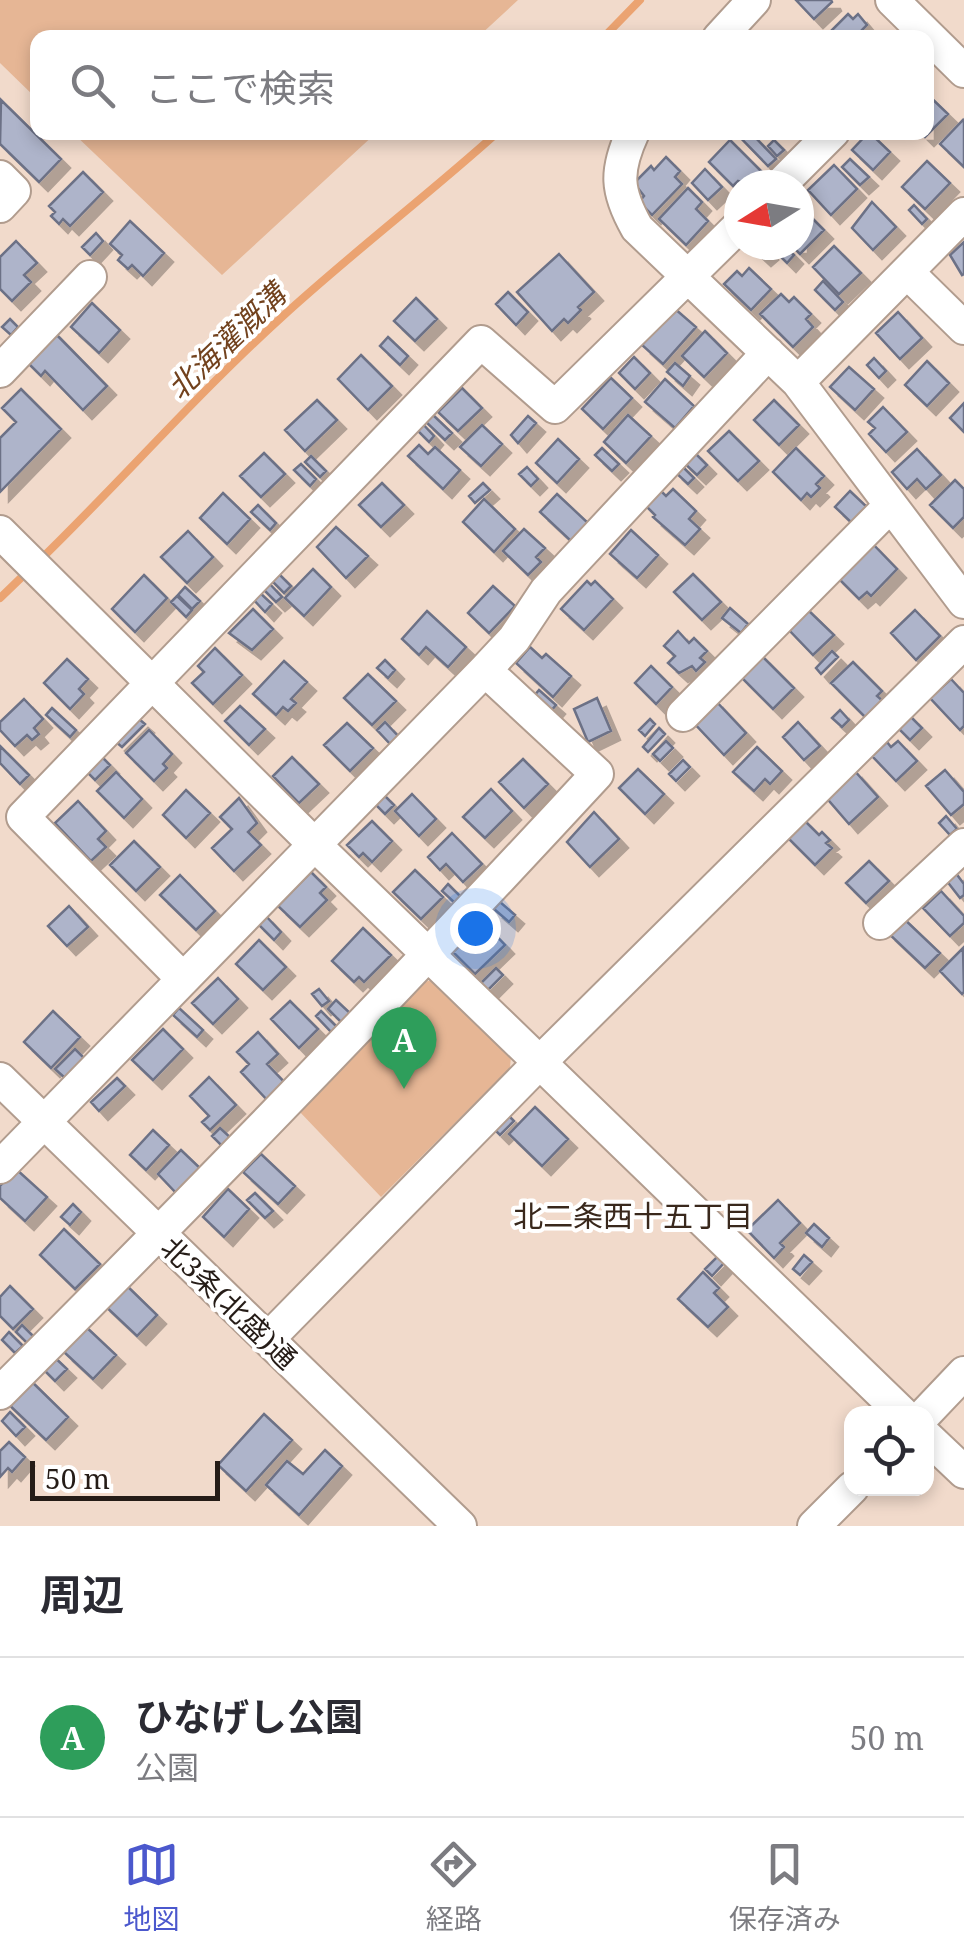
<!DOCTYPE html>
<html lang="ja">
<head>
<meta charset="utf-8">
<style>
  :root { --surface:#fff; --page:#f7f7f7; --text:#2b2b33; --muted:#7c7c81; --line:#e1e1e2; --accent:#4b58cd }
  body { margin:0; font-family:"Noto Serif","Noto Sans JP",serif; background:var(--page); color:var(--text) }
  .controls { position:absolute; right:30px; bottom:30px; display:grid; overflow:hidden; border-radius:20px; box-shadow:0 5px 15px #0003 }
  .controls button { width:90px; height:90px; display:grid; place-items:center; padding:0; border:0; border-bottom:2px solid var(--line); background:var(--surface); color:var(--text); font:50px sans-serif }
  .compass { position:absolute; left:724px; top:170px; width:90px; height:90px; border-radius:50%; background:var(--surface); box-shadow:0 5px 15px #0003; rotate:259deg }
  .scale { position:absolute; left:30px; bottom:25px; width:190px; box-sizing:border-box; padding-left:10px; border:5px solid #251c17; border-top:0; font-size:28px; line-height:35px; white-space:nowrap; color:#251c17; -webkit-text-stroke:8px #fff; paint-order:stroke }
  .you { position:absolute; left:475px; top:928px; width:35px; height:35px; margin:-25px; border:8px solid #fff; border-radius:50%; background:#1a73e8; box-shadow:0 0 0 15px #1a73e833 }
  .badge { display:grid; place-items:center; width:65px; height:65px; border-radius:50%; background:var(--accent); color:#fff; font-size:32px; font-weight:700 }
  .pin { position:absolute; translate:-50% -82px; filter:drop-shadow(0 2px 5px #0008) }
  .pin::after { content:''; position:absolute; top:52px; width:35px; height:30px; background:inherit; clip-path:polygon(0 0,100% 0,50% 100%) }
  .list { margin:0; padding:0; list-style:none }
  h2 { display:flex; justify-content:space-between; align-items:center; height:130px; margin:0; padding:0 40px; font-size:42px }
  h2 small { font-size:32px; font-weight:400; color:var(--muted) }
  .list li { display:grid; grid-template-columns:65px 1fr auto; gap:30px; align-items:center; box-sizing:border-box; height:160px; padding:0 40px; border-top:2px solid var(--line) }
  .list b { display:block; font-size:38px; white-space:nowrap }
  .list p { margin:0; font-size:32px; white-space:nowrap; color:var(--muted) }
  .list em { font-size:32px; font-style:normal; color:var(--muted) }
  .icon { flex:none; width:55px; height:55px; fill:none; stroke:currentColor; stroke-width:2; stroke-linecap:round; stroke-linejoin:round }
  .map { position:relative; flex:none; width:964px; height:1526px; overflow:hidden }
  .search { position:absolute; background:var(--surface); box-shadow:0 5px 15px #0003; left:30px; right:30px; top:30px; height:110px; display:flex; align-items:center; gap:25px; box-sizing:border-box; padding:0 35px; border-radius:20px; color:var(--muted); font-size:38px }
  .sheet { height:290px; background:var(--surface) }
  nav { display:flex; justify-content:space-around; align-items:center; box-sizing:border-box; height:140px; border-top:2px solid var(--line); background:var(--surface); font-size:28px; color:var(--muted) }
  nav a { display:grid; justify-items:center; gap:5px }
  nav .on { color:var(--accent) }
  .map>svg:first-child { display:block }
</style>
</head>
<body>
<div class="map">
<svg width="964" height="1526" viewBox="0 0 964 1526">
  <defs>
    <filter id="shadow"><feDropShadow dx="9" dy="9" stdDeviation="0" flood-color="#0004"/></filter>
  </defs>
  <rect width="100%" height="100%" fill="#f1dacb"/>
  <path fill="#e6b695" d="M0,0H518L478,37L38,38L37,99L0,63Z
    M73,133H376L222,275Z
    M434,980L511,1055L510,1068L381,1197L298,1110L423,982Z"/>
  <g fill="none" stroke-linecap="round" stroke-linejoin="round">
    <path stroke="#eba371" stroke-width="8" d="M603,38L640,0
      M41,559C123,479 198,393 283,316C353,252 428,195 498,132
      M0,598L27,572"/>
  </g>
  <path fill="#aeb4ca" stroke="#6c7186" stroke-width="2.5" filter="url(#shadow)" d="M796,0H831L832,2L814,19Z
    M848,14L853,19L858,14L867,25L862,30L870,38H824Z
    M926,93L948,114L925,137L920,132H926Z
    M1,100L61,159L39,182L0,144Z
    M963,120L964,122V167L940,144Z
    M735,132H750L776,159L768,166Z
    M869,132L890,152L873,170L852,150Z
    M730,140L762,172L749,185L738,181L733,186L709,162Z
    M774,140L784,150L777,156L768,146Z
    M666,157L680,171L675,177L682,184L652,215L639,202L644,196L634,183L651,166L654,170Z
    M850,159L869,177L860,185L842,167Z
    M927,161L950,183L925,209L902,187Z
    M834,165L857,189L831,215L808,190Z
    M705,169L722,187L708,200L692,183Z
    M83,172L103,192L70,226L63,219L59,224L51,216L55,212L49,206Z
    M688,188L702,202L696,209L708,221L686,245L659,219Z
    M872,202L896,227L873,250L852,228Z
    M799,205L824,230L800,254L791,245H799Z
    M914,205L927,219L922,224L909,210Z
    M130,221L164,253L143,276L132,265L128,269L118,260L122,255L110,244Z
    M96,233L103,241L90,255L82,247Z
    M16,241L37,263L24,275L31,282L12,301L0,289V257Z
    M964,242V274L962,275L950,255Z
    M749,245H762L769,251L762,257Z
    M769,245H784L794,255L787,263Z
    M834,246L861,273L839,294L813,267Z
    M559,254L594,292L578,307L581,310L568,323L564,319L552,331L517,292Z
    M749,268L771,289L751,310L724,284L737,271L742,276Z
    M823,281L843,302L835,310L815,290Z
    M508,292L528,312L516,325L496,304Z
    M781,294L789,302L794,297L811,314L806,319L813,327L793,347L760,314Z
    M416,298L437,319L415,341L394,321Z
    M92,303L120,330L99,353L71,327Z
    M674,308L696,327L663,364L642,345Z
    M898,312L922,338L900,359L876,333Z
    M10,319L18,327L11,335L2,327Z
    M51,329L107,386L83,410L45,371L41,376L22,357Z
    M705,331L727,353L704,377L682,356Z
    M388,337L408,356L400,365L380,346Z
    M361,355L392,386L368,410L338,379Z
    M634,357L650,373L635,389L619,373Z
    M874,358L886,371L879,378L867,365Z
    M927,361L949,383L927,406L905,385Z
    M675,363L690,376L683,386L667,372Z
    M849,367L874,389L855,410L830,387Z
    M611,378L632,398L603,429L582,409Z
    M665,379L694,406L675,428L645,402Z
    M462,388L482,408L458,431L438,412Z
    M21,389L61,429L0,492V438L16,422L2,408Z
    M317,400L337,420L305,451L285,430Z
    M774,400L799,425L779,445L754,420Z
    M964,403V432L950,418Z
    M883,407L907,432L886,452L869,434L875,428L868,422Z
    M432,414L452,433L445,440L425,421Z
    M628,415L651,436L626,463L604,442Z
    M528,416L536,423L518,443L511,435Z
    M421,422L434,436L429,442L415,428Z
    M482,425L502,444L481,466L460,447Z
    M729,431L759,461L738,481L708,451Z
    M558,439L579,459L557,483L536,463Z
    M419,445L428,454L435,447L460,470L443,489L408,456Z
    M602,448L619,464L612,471L595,455Z
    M796,448L824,476L816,484L820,488L811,497L807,493L801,500L773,472Z
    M917,449L941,475L926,489L917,479L907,489L892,472Z
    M692,450L707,465L697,475L682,461Z
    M264,453L285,474L261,497L240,476Z
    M311,456L326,471L320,477L305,462Z
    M301,464L316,479L310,486L294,470Z
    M680,464L694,478L688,484L674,471Z
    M527,467L538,479L531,486L519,474Z
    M955,480L964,489V517L953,528L930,505Z
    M382,483L404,505L381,527L359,505Z
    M483,483L490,490L475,503L469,496Z
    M673,489L696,511L689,519L700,529L685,545L653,517L655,515L646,506L661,491L666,496Z
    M850,491L870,510L855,526L835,507Z
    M223,493L250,519L227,544L200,518Z
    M557,494L588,523L571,541L540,512Z
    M484,499L515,529L494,552L463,522Z
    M258,505L276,523L270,530L251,512Z
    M336,527L368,556L346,578L317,547Z
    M524,529L545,548L536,557L541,562L528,575L503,551Z
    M631,530L658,555L637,578L610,554Z
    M188,531L213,557L187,583L161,557Z
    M870,541L897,569L871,596L867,592L859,599L835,575Z
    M313,569L331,587L304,616L285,598Z
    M277,572L291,586L284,593L270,579Z
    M693,574L721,602L702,620L674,592Z
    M144,575L167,598L135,632L112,609Z
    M587,581L591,585L595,581L613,599L584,630L561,609Z
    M268,582L282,597L276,602L262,588Z
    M493,586L515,606L489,633L468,613Z
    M185,587L200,601L192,609L178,595Z
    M258,591L272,604L265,612L252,598Z
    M177,596L192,610L186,617L171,602Z
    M730,608L748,624L741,633L722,618Z
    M253,609L273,629L252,650L229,633Z
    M807,609L834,635L813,655L788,629Z
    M915,610L940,636L916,660L891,633Z
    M427,611L466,647L448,667L426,647L419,655L402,639Z
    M678,631L689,643L694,638L707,651L700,658L705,662L696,671L692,666L679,673L668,663L675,656L664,646Z
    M530,647L542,658L546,654L571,676L553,697L516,663Z
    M215,648L242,675L213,704L192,683L204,672L198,666Z
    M832,651L838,657L821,674L816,668Z
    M761,655L794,688L773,709L740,676Z
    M67,659L88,679L79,689L84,694L70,709L44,683Z
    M385,660L395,670L388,678L377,668Z
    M284,661L307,682L291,699L296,703L288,711L283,707L276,715L253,694Z
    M853,662L882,691L877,696L884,702L867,719L831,683Z
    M651,666L672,687L656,704L635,683Z
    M368,674L396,701L372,725L344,698Z
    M951,679L964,693V726L960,730L930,698Z
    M539,690L556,705L550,712L534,696Z
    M597,698L611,731L588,742L574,709Z
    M24,699L43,719L34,728L39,734L32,740L27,735L15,746L0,730V722Z
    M714,699L746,733L724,755L692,721Z
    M240,706L265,729L249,745L225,721Z
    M52,708L76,730L70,737L46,715Z
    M840,710L849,720L842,727L832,718Z
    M910,716L922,728L910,740L898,728Z
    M139,719L145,724L122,747L116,742Z
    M650,719L655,724L645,736L639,730Z
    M385,722L399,737L391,745L377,730Z
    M798,722L820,746L804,760L783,737Z
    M347,723L373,748L350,771L324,745Z
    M659,728L665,734L648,752L643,747Z
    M149,730L172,754L163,764L167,768L154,781L126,753Z
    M666,741L673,748L660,761L653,754Z
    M898,741L917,761L896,781L872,756L887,742L891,747Z
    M0,746L29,775L20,784L0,763Z
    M757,747L782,771L770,784L765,779L754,791L733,772Z
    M102,757L110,765L95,780L87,772Z
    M292,757L319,784L299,803L273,776Z
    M523,759L548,784L524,808L499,782Z
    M683,760L690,767L676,781L669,774Z
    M638,769L664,794L645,814L619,788Z
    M853,769L878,797L849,824L824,795Z
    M945,770L964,792V804L951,815L926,786Z
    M116,772L142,799L124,818L97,791Z
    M491,789L512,811L485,838L463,817Z
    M186,790L210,813L186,838L163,815Z
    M382,793L394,805L385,814L373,802Z
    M412,794L436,819L419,836L395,811Z
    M239,798L257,823L248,832L261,845L234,871L212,848L232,829L220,817Z
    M78,801L106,831L98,839L106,847L91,861L55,823Z
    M594,812L619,839L590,867L567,842Z
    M946,816L957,829L950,835L939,823Z
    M802,818L819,835L822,832L830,840L826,843L832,848L815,865L785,835Z
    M372,821L392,841L372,862L363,853L359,857L347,845Z
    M452,833L482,864L463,882L446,864L440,870L428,857Z
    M134,841L160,867L136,891L110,865Z
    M869,861L889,881L866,903L846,883Z
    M415,870L443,897L421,919L393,892Z
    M311,872L326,887L320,893L327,900L300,927L278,906Z
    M955,872L964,884V895L960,898L946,880Z
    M180,875L215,911L196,930L160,895Z
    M448,884L462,898L456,904L442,891Z
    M941,891L964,916V923L950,936L923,908Z
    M500,902L515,915L509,922L494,909Z
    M69,906L88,927L67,946L48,926Z
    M264,914L281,932L274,940L256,922Z
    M901,916L940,953L925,968L887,932Z
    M483,922L505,945L475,974L453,952Z
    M363,928L391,955L364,982L359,977L354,982L332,961Z
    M259,940L286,967L263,990L236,964Z
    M963,948L964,992L962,994L940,971Z
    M496,968L503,975L487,991L480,984Z
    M218,978L238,999L213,1024L192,1003Z
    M319,989L329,1001L322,1006L312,994Z
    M336,1000L352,1015L343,1024L328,1009Z
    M290,1001L318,1029L299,1048L271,1019Z
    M179,1008L203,1030L197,1037L173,1015Z
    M53,1011L80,1037L51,1068L24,1042Z
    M321,1011L339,1029L333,1034L316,1016Z
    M163,1029L183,1049L153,1080L132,1060Z
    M258,1032L278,1054L267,1064L287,1085L269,1102L241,1072L249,1064L237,1052Z
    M75,1049L84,1058L65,1078L55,1069Z
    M209,1077L236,1105L210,1130L202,1122L209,1116L190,1096Z
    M117,1078L125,1086L99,1111L91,1102Z
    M535,1107L568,1139L542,1166L509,1134Z
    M507,1114L514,1121L500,1135L493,1128Z
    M220,1128L232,1139L224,1148L212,1136Z
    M153,1130L169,1145L146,1170L130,1155Z
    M181,1150L202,1170L178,1195L158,1174Z
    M261,1154L295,1186L278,1204L243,1172Z
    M16,1169L47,1197L25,1221L0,1198V1186Z
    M228,1189L249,1209L224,1237L203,1217Z
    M255,1193L273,1211L265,1218L247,1200Z
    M778,1200L800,1223L780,1243L784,1247L774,1258L747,1230Z
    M73,1204L81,1212L70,1225L61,1217Z
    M814,1224L829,1238L822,1247L806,1233Z
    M64,1229L100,1264L75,1289L40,1255Z
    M804,1255L812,1262L800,1275L793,1269Z
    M718,1256L724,1263L712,1276L705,1269Z
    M703,1272L719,1288L714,1293L728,1307L708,1327L678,1299Z
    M123,1282L157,1315L137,1336L102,1303Z
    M10,1286L33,1309L13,1329L0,1316V1297Z
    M83,1324L116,1355L93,1379L64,1352Z
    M22,1325L35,1338L29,1345L16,1332Z
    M9,1332L23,1346L15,1353L2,1340Z
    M49,1352L67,1369L55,1381L38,1364Z
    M27,1377L68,1417L46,1440L4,1400Z
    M10,1412L25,1427L16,1436L2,1421Z
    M264,1414L292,1440L246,1491L218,1465Z
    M9,1442L25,1457L12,1472L8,1468L0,1477V1451Z
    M325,1450L342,1466L299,1515L266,1485L287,1461L303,1474Z"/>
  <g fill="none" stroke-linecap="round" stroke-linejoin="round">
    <defs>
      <path id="minor" d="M892,0L964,71
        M719,38L754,0
        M633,132C615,171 616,191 637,228L798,382L964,602
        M0,177L14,191L0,206
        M780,185L833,132
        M907,272L964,328
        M0,371L90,277
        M798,382L964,214
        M0,532L315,845L903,1414
        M683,715L891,505
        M880,923L964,845
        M182,978L23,817L481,342L555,407L739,226
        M0,1079L460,1526
        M0,1167L485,670L514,639L546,591L768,353
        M268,1339L540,1062L964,642
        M0,1393C203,1190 402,985 597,774L485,670
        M925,1414L964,1373
        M926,1436L964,1472
        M814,1526L852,1488"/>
    </defs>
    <use href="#minor" stroke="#b19c8e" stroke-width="36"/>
    <use href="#minor" stroke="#fff" stroke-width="32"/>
  </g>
  <g text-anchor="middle" stroke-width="8" stroke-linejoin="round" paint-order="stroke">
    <g font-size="28" fill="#251c17" stroke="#fff">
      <text transform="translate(229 1303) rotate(44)" y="10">北3条(北盛)通</text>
    </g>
    <g font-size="30" font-style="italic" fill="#72421e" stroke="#fff">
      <text transform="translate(227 342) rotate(-44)" y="10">北海灌漑溝</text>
    </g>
    <g font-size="30" fill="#39281c" stroke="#fff">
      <text x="633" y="1227">北二条西十五丁目</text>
    </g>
  </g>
</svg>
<div class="controls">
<button><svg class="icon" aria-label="locate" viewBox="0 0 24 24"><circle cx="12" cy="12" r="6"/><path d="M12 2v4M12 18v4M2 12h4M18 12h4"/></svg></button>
</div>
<svg class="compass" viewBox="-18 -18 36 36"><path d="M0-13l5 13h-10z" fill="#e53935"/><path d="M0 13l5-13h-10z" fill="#7c7c81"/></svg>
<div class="scale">50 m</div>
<div class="you"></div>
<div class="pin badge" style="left:404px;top:1089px;background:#2e9e5b">A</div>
<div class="search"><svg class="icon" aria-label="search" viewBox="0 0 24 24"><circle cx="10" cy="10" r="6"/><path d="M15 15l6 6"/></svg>ここで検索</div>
</div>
<section class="sheet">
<h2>周辺<small></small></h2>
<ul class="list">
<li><span class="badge" style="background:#2e9e5b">A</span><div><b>ひなげし公園</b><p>公園</p></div><em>50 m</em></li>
</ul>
</section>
<nav>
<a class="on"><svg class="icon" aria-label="map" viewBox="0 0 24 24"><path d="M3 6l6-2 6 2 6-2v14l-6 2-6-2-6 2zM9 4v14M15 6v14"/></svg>地図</a>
<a><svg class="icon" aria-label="directions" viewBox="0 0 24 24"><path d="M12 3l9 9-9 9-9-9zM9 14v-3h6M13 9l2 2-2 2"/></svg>経路</a>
<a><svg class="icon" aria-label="saved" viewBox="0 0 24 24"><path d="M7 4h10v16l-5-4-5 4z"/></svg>保存済み</a>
</nav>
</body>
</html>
